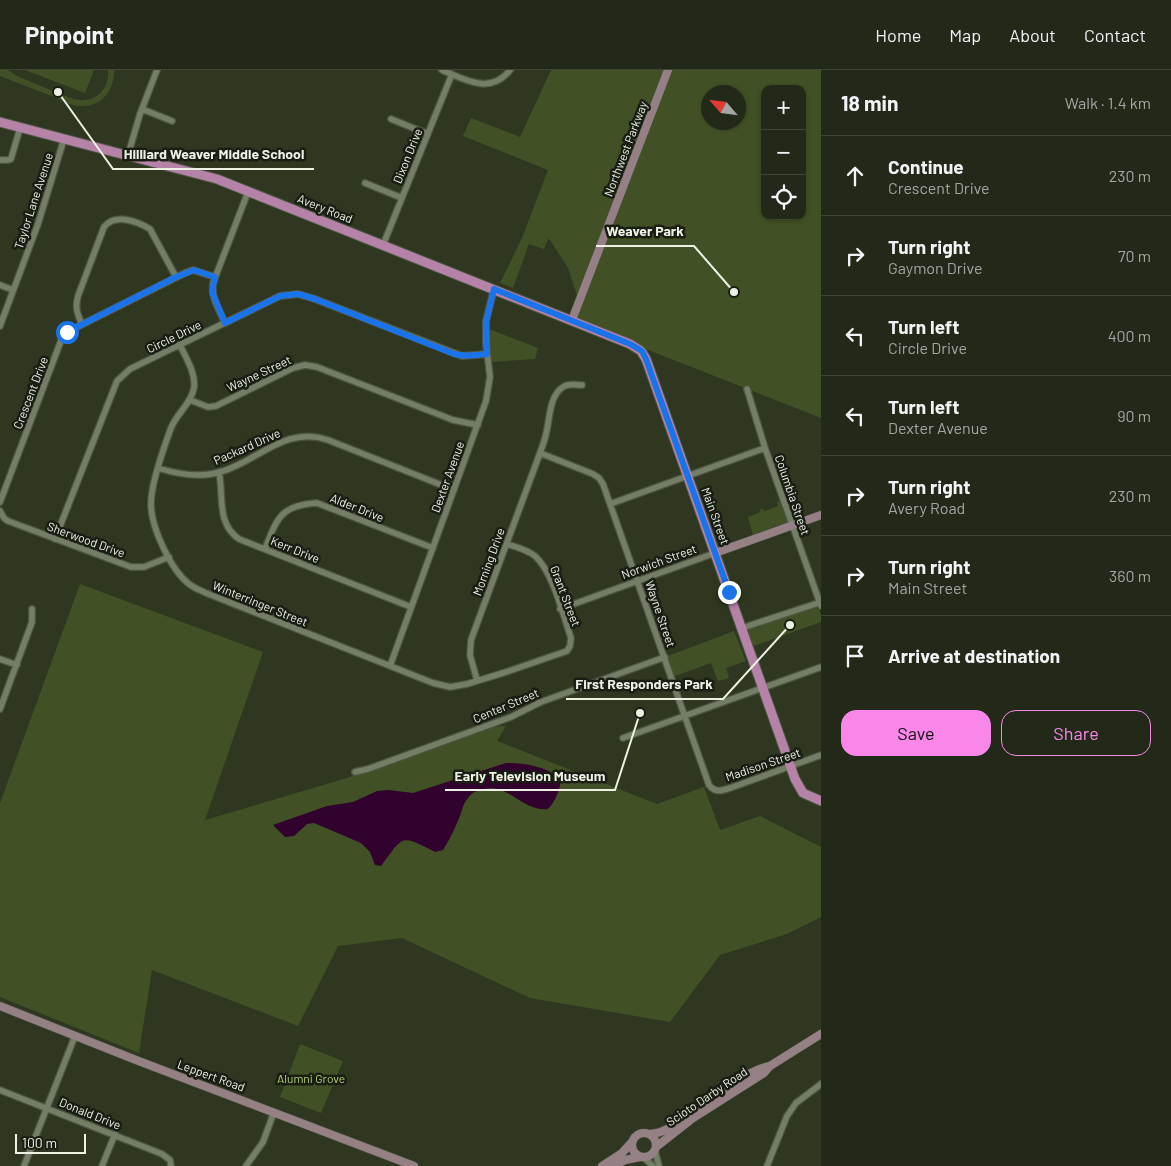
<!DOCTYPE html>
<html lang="en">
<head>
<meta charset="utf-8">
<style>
  :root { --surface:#232919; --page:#2b3122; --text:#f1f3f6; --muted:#a3a6a2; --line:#404538; --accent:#f987e9 }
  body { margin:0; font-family:Barlow,sans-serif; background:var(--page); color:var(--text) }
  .controls { position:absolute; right:15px; top:15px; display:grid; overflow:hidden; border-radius:10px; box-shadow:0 1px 4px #0004 }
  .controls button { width:45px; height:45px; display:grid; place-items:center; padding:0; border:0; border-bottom:1px solid var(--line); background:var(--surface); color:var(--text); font:25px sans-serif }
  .compass { position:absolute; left:701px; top:15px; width:45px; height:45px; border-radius:50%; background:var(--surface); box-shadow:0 1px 4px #0004; rotate:298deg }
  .scale { position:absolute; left:15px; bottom:12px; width:71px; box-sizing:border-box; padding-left:5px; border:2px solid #ecf1e4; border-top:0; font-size:14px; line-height:18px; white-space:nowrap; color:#ecf1e4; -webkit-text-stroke:4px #191d13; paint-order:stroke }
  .stop { position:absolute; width:15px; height:15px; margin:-11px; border:4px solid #1a73e8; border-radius:50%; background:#fff }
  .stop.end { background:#1a73e8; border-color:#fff; box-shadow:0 1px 5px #0008 }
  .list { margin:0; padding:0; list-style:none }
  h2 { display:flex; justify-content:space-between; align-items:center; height:65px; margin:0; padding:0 20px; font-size:21px }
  h2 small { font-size:16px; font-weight:400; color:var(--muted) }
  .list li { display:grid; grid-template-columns:32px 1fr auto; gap:15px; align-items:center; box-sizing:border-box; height:80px; padding:0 20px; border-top:1px solid var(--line) }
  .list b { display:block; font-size:19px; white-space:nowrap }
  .list p { margin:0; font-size:16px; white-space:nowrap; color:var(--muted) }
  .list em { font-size:16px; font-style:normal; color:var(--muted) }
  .actions { display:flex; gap:10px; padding:15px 20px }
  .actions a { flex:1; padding:11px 0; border:1px solid var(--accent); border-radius:15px; text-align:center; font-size:18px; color:var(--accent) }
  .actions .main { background:var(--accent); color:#111 }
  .icon { flex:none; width:28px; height:28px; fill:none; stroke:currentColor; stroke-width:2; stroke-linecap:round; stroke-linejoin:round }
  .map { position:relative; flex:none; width:821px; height:1096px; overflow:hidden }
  header { display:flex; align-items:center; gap:30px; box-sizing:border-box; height:70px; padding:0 25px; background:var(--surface); border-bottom:1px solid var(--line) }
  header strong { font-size:24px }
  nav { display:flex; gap:28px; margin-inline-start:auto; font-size:18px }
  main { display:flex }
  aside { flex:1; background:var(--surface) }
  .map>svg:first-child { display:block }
</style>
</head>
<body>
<header>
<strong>Pinpoint</strong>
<nav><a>Home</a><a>Map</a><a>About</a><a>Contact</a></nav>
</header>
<main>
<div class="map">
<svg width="821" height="1096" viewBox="0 0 821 1096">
  <rect width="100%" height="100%" fill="#2f3721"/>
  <path fill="#425025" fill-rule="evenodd" d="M0,0H8L17,6C33,12 65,28 80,30C98,32 110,16 108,0H114C115,19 102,37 81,36C71,36 61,30 52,26C34,19 17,13 0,6Z
    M25,0H94L85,23Z
    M551,0H821V348L572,250L579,232L568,198L550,170L548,169L544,179L529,174L513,218L500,213L522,168L548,100L463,66L471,48L520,67ZM765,19H802V146H765ZM708,22H738V52H708Z
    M489,259L538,278L535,289L491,292Z
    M781,431L788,451L786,455L780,457L779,455L757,463V465H753L748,447L759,443L761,438L765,441L778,436L777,432Z
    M80,514L263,582L205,750L347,708L491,657L506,656L497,671L657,734L704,717L720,760L760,746L821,777V847L787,864L720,885L670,952L530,928L402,868L338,876L298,956L152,900L139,983L0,927V733Z
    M817,535L821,544V552L751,577L747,562L749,559L754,557L756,558L780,548L786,547L787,545H791Z
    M734,561L746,591L726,598L729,608L718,611L711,593L672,607L665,587Z
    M300,974L343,991L321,1043L280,1027Z"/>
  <path fill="#31022d" d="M506,693C524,693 546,696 561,709C560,720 555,732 548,739C522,742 509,713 484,719C478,720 472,722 468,728C464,732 462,740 460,746C455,758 450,769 443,780L435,782C400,764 404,765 381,796L375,795L370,782L361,773L314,753L307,754L294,766L285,767L273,755L327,736L353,732L377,721L389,720L413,723Z"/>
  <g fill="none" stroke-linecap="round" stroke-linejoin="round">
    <defs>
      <path id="street" d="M442,0C465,10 491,25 510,0
        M142,39L172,51
        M391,49L428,64
        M128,85L140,44L157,0
        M0,90H7L11,89L20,58
        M365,113L402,128
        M383,175L452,4
        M0,215L13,220
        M225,253C219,239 211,228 213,213L248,122
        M82,254C77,244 75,237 78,226L104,157C115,143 137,151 150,159L176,207
        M0,256L38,154L64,69
        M180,275C186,288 196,303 194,318C191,334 177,343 171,358C164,377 150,416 151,436C152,459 171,500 189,514C194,518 200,520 206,523L433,613L450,617L467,614L506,602L567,581L570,576L571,568C563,545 553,502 535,486C528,480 516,477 507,474
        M747,319L765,378L821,536
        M190,330L208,337L216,336L293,298L305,295L317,297L453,350L478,355
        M540,383L593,404L599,408L603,414L709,715C716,724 724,720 733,717L821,685
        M158,398C177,404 200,408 220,402C257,392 285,355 328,370L454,420
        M219,402C224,427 216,453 239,469L411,537
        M0,432L62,268L67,262L185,203L193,200L215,207
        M610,434L765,378
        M0,441L4,448L8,451L131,497H144L169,487
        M55,469L117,311L130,299L280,226L298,224L315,229L462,286L487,284
        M265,479C277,448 281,435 317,433L433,478
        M560,539L715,483
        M742,558L821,532
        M0,589L17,595
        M390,596L486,331L490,307L486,273V251L494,219
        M477,610L470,585L471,570L540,383C542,377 545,370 546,364C550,349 549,326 563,317C569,313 575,315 582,315
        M0,639L32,552V539
        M623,668L821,597
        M355,702L368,699L511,647L541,632L665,587
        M0,1020L162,1084L170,1090L171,1096
        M655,1081L659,1096
        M644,1088L653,1096
        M24,1096L75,966
        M102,1096L115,1064
        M246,1096L263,1072L274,1042
        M767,1096L787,1046L796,1033L821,1014"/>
      <path id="secondary" d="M572,250L668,0
        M715,483L821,445
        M0,936L136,990L414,1096
        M632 1075a12 12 0 1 1 24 0a12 12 0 1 1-24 0Z
        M650,1064C667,1063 677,1052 690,1043C708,1029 750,999 770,996
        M656,1077L693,1048L764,1003L770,996L821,964
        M602,1096L622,1083L632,1072
        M614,1096L625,1090L640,1087"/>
      <path id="primary" d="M0,52L217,109L630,274L641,281L646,289L795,709L803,723L821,731"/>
    </defs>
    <use href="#street" stroke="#4e5543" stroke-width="8"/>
    <use href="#secondary" stroke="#4e5543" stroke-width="9"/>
    <use href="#primary" stroke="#4e5543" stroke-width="11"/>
    <use href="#street" stroke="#747d65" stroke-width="5.5"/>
    <use href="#secondary" stroke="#958086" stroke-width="8"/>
    <use href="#primary" stroke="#b583a7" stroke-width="9"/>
  </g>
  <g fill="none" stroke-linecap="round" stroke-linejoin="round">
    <path stroke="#1a73e8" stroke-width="6" d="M67,262L176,207L194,200L215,207L212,222L225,253L280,226L298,224L315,229L454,284C465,287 476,285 487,284L486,252L494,219L630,274L642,281L646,289L729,522"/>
  </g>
  <g text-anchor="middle" stroke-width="5" stroke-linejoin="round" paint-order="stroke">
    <g font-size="12" fill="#ecf1e4" stroke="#191d13">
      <text transform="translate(626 79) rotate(-69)" y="4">Northwest Parkway</text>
      <text transform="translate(408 86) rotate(-68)" y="4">Dixon Drive</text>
      <text transform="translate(34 131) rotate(-72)" y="4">Taylor Lane Avenue</text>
      <text transform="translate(325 139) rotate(22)" y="4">Avery Road</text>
      <text transform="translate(174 267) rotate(-26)" y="4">Circle Drive</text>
      <text transform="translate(259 304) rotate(-25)" y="4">Wayne Street</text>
      <text transform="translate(31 323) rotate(-69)" y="4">Crescent Drive</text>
      <text transform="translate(247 377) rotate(-24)" y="4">Packard Drive</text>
      <text transform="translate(448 407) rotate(-70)" y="4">Dexter Avenue</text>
      <text transform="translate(792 425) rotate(71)" y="4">Columbia Street</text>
      <text transform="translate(357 438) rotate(22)" y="4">Alder Drive</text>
      <text transform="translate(715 446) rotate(70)" y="4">Main Street</text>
      <text transform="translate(86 470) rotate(20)" y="4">Sherwood Drive</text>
      <text transform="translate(295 480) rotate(22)" y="4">Kerr Drive</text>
      <text transform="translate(489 492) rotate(-70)" y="4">Morning Drive</text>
      <text transform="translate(659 492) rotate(-20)" y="4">Norwich Street</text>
      <text transform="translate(565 526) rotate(69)" y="4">Grant Street</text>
      <text transform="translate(260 534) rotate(22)" y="4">Winterringer Street</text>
      <text transform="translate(660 544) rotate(71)" y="4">Wayne Street</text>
      <text transform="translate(506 636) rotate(-23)" y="4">Center Street</text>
      <text transform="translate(763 695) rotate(-19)" y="4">Madison Street</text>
      <text transform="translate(211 1006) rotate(20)" y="4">Leppert Road</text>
      <text transform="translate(707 1027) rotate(-34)" y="4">Scioto Darby Road</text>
      <text transform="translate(90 1044) rotate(22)" y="4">Donald Drive</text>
    </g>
    <g font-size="12" fill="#b0ce72" stroke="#191d13">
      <text x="311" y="1013">Alumni Grove</text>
    </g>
  </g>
  <path fill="none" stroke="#ecf1e4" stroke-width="2" d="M58 22L113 99H314M734 222L694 176H596M790 555L723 629H566M640 643L615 720H445"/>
  <g fill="#ecf1e4" stroke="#191d13" stroke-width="2">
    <circle cx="58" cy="22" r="5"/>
    <circle cx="734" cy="222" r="5"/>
    <circle cx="790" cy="555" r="5"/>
    <circle cx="640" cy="643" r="5"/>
  </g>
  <g font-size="14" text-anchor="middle" font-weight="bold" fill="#ecf1e4" stroke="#191d13" stroke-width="5" stroke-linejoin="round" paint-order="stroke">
    <text x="214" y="89">Hilliard Weaver Middle School</text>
    <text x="645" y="166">Weaver Park</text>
    <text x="644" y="619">First Responders Park</text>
    <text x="530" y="711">Early Television Museum</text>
  </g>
</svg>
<div class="controls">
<button>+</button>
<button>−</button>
<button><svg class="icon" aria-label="locate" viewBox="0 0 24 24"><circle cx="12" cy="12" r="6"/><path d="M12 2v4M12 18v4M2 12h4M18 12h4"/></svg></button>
</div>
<svg class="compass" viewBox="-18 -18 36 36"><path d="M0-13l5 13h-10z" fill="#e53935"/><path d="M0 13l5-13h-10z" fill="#a3a6a2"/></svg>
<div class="scale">100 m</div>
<div class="stop" style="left:67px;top:262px"></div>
<div class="stop end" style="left:729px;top:522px"></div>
</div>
<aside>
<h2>18 min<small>Walk · 1.4 km</small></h2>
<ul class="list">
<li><svg class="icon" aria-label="ahead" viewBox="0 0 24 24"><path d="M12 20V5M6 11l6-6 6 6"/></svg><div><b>Continue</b><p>Crescent Drive</p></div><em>230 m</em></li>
<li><svg class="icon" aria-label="right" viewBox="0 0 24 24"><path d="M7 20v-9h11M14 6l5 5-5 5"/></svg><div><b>Turn right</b><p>Gaymon Drive</p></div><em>70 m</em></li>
<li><svg class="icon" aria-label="left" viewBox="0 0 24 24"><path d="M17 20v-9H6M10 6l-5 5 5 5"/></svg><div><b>Turn left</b><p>Circle Drive</p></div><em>400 m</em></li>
<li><svg class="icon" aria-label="left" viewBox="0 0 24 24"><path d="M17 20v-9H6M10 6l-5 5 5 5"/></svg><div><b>Turn left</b><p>Dexter Avenue</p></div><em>90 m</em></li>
<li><svg class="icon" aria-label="right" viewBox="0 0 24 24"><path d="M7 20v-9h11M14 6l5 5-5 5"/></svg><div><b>Turn right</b><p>Avery Road</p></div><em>230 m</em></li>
<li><svg class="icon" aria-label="right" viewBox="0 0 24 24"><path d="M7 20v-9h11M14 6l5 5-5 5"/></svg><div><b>Turn right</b><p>Main Street</p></div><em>360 m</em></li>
<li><svg class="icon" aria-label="arrive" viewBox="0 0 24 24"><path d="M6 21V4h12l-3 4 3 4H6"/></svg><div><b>Arrive at destination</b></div></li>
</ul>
<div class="actions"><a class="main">Save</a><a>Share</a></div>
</aside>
</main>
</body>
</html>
